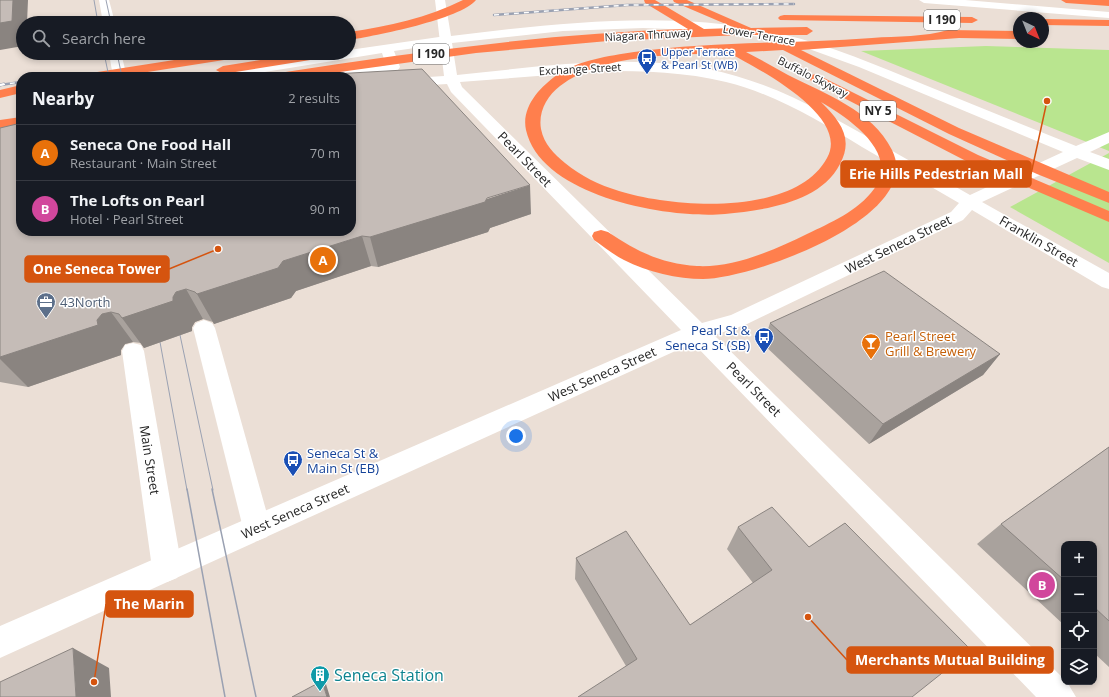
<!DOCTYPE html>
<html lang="en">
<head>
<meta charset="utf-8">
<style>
  :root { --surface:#171b24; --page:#20242c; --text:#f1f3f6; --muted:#9ea1a6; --line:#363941; --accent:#2563eb }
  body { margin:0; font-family:"Open Sans",sans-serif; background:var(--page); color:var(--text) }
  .controls { position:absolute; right:12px; bottom:12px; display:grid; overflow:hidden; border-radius:8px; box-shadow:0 2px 6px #0003 }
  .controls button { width:36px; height:36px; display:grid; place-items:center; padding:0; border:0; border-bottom:1px solid var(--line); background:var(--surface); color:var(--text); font:20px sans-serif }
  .compass { position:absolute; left:1013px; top:12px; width:36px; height:36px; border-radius:50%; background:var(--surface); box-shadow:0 2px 6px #0003; rotate:137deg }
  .you { position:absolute; left:516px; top:436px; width:14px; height:14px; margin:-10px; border:3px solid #fff; border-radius:50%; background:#1a73e8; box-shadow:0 0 0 6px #1a73e833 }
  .badge { display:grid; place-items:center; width:26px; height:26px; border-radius:50%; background:var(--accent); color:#fff; font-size:13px; font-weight:700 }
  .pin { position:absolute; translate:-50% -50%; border:2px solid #fff; box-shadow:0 1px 4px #0006 }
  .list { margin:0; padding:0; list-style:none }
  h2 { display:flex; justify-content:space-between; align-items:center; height:52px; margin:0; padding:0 16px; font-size:17px }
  h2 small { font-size:13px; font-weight:400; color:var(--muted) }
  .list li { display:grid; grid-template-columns:26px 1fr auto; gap:12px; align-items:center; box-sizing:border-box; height:56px; padding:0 16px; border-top:1px solid var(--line) }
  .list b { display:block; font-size:15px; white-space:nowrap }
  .list p { margin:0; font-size:13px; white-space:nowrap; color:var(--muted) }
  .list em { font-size:13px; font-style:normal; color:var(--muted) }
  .icon { flex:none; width:22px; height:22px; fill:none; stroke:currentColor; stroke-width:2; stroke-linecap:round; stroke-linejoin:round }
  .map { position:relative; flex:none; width:1109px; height:697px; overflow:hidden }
  .search { position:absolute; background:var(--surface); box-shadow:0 2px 6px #0003; left:16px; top:16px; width:340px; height:44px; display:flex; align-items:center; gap:10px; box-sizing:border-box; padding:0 14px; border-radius:22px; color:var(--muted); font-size:15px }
  .panel { position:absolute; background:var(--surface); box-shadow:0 2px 6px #0003; left:16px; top:72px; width:340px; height:164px; border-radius:16px }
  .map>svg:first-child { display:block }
</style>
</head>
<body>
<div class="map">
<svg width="1109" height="697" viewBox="0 0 1109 697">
  <rect width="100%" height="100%" fill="#ebdfd6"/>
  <path fill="#b9e58f" d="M986,46L1109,50V151L861,51Z
    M1109,153V263L1010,207Z"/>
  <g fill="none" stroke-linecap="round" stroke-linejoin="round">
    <path fill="#fff" fill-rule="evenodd" d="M99,0H109L115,23H103Z
      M919,0H965L1109,12V18L924,3Z
      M446,36L450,37L452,40L450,43L394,51L400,67L398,70L387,74L299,77L301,74L330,69L384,66L386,65L382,53L234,77H204L206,74L211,73L332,53H349V50Z
      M109,53H121L127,77H113Z
      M204,320L212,323L215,328L271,528L267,537L257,541L247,537L243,528L193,328L196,323Z
      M133,343L141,345L144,351L182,568L177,578L167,582L157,578L152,568L122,351L125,345Z"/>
    <path fill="#fff" fill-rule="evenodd" d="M435,0H445L451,36C559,23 673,9 781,34C831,45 878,66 925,85C976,106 1026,126 1076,146L1109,132V143L1090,152L1109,159V170L1077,158L982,202L1109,273V289L1102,287L972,210L963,220L745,325L714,335L1064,679V682H1067L1076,697H1036L693,343L0,658V626L681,330L451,92L447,84L351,90V82L444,76ZM643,28L721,31L760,37L798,45L859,67L1063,152L970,195C940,178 910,161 880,144C834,118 788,91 736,76C647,50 548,66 457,75L452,43L563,31ZM603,71C644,71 686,72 726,82C775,94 819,121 862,147C894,166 927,184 959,203L951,212L731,315L702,323L462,87L460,82Z"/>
    <path fill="#ff7f4d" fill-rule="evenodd" d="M463,0H476C461,19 375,36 349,40V32C389,26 427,18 463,0Z
      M644,0H655L704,29L735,28L674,2L673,0H687L751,28L807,27L813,31L807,35H741L608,41L476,53L304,77H272L274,74L279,73C415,52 551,33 688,29L645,3Z
      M1061,0H1109V6L1066,3Z
      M784,15L972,17L978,20L972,23L780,20L778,18L780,16Z
      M1043,19L1109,20V26L1043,25Z
      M948,30L1019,31V39L959,38L801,50L959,128L1109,192V203L1037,174L949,134L783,50L746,52C760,59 774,67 788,75C825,94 872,110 892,150C926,217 751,279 703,279C678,279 647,272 624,260C614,255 604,247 594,240L592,236L594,232L601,230L608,232C636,251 662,264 697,266C734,268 774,250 807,234C830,223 858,211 874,189C901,153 847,117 821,102C840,121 854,138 840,164C820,203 764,210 725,214C669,219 541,197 526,130C521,107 540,87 557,75C578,60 609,56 634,52C713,41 793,44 872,38C897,36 925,37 948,30ZM729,53C757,68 851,116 827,158C795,217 673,208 619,191C599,185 581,176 565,163C554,154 544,144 541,129C538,112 547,96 560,86C602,53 678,55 729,53Z
      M219,53H249L243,57L116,77H84L86,74L91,73Z
      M305,53H335L329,57L223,74L216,70L223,66Z
      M816,74L978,155L1109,211V222L966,161L811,81L809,78L811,75Z
      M21,85V93L0,98V90Z
      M21,117V125L0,128V120Z"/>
    <path stroke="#9aa1b2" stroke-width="1" d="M94,0L98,23
      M106,0L111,23
      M104,53L109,77
      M117,53L122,77
      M180,335L213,490
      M160,342L187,490"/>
    <path stroke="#9aa1b2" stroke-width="1.5" d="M187,489L225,697
      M212,489L256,697"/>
    <defs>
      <path id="rail-far1" d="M494,15L627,5L794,4
        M52,77L61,76
        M0,85L21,82"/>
      <path id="rail" d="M0,85L4,84"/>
    </defs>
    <use href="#rail-far1" stroke="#9aa1b2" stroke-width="2.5"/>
    <use href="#rail" stroke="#9aa1b2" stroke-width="3"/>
    <use href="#rail-far1" stroke="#fff" stroke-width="1.5" stroke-dasharray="5" stroke-linecap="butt"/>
    <use href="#rail" stroke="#fff" stroke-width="2" stroke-dasharray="6" stroke-linecap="butt"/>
  </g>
  <path fill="#a9a29d" d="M0,128L21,231L531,214L490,228L488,232L378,267L371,266L296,291L291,298L214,324L213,322L203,319L195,322L192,327V331L144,348L141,343L133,342L125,344L121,350V355L28,387L0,382Z
    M770,323L1000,354L983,375L869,444L763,344Z
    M1109,447V667L1094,653V544H1064V625L977,544L1001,524Z
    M738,527L809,547L971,650L626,666L575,579L576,558L690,625L753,583L727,549Z"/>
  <path fill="#8a8480" d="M13,0H28L27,23H23V46L0,50V23Z
    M530,185L531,214L490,228L488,232L378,267L370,237Z
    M362,236L371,266L296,291L291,298L214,324L197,294L283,261Z
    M186,289L203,319L195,322L192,327V331L144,348L122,318L173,297L176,292Z
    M111,312L133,342L125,344L121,350V355L28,387L0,359V357L97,320L102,314Z
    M1000,354L983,375L869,444L883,424Z
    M73,648L109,668L111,697H76Z
    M322,681L326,684L330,697H327Z"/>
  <path fill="#c5bcb7" stroke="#8a8480" d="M0,0H13L12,21L0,23Z
    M422,69L530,185L487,198L485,202L370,237L362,236L283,261L278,268L197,294L195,292L186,289L176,292L173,297V301L122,318L119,314L111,312L102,314L97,320L98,325L0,357V128L21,123V231H351V77H280Z
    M884,271L1000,354L883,424L770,323Z
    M1109,447V621L1094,607V544H1064V580L1001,524Z
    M772,507L809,547L845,523L971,650L912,697H578L637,659L576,558L626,531L690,625L772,570L738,527Z
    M73,648L76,697H0V682Z
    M322,681L327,697H292Z"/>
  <defs>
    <symbol id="bus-pin" viewBox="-11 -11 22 30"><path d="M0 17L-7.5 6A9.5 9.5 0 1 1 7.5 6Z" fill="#1a4fb4" stroke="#fff"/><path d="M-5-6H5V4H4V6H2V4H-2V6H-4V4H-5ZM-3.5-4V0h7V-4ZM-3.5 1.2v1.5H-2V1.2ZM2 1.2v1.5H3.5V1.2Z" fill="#fff"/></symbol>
    <symbol id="office-pin" viewBox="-11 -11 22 30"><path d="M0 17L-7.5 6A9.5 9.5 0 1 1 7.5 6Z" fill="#5c6f8a" stroke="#fff"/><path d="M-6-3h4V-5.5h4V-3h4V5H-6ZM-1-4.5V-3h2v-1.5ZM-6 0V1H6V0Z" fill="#fff"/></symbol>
    <symbol id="bar-pin" viewBox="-11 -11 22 30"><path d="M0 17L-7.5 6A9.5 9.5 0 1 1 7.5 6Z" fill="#e8710a" stroke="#fff"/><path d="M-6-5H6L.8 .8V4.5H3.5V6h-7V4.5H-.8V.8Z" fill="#fff"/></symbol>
    <symbol id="building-pin" viewBox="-11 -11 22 30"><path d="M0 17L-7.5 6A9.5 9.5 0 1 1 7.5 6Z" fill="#0f9aa8" stroke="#fff"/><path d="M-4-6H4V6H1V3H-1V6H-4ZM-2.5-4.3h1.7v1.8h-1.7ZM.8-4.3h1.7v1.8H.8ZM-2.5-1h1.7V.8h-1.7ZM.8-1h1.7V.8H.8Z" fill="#fff"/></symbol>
  </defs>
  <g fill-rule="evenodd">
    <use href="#bus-pin" x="636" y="47" width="22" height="30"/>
    <use href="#office-pin" x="35" y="291" width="22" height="30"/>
    <use href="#bus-pin" x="753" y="326" width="22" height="30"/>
    <use href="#bar-pin" x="860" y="332" width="22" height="30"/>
    <use href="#bus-pin" x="282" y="449" width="22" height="30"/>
    <use href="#building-pin" x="309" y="664" width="22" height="30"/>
  </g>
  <g text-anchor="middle" stroke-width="3" stroke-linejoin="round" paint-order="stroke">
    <g font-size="11" fill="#262626" stroke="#fff">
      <text transform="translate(648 35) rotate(-3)" y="4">Niagara Thruway</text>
      <text transform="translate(759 35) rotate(10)" y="4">Lower Terrace</text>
      <text transform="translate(580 69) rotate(-3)" y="4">Exchange Street</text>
      <text transform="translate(813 77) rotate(27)" y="4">Buffalo Skyway</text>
    </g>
    <g font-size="11" fill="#164399" stroke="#fff" text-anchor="start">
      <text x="661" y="56">Upper Terrace<tspan x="661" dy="13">&amp; Pearl St (WB)</tspan></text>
    </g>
    <g fill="#fff" stroke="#676767" stroke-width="1">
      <rect x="924" y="10" width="36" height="20" rx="3"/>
      <rect x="413" y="44" width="36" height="20" rx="3"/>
      <rect x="860" y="101" width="36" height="20" rx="3"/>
    </g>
    <g font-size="12" font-weight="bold" fill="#262626">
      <text x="942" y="24">I 190</text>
      <text x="431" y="58">I 190</text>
      <text x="878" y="115">NY 5</text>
    </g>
    <g font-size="13" fill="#262626" stroke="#fff">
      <text transform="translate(525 159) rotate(46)" y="5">Pearl Street</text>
      <text transform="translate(1039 241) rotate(30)" y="5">Franklin Street</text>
      <text transform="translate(898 244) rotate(-26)" y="5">West Seneca Street</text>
      <text transform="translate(602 374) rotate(-24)" y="5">West Seneca Street</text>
      <text transform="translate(754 389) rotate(45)" y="5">Pearl Street</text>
      <text transform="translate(150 460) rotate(81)" y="5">Main Street</text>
      <text transform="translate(295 511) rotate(-24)" y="5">West Seneca Street</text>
    </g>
    <g font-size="13" fill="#4e5e75" stroke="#fff" text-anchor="start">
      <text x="60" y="307">43North</text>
    </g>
    <g font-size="13" fill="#164399" stroke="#fff" text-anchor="end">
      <text x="750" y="335">Pearl St &amp;<tspan x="750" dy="15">Seneca St (SB)</tspan></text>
      <text x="307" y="458" text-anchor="start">Seneca St &amp;<tspan x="307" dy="15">Main St (EB)</tspan></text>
    </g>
    <g font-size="13" fill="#c56008" stroke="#fff" text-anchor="start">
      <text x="885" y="341">Pearl Street<tspan x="885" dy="15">Grill &amp; Brewery</tspan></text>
    </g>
    <g font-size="16" fill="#0d838f" stroke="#fff" text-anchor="start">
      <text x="334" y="681">Seneca Station</text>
    </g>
  </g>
  <path fill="none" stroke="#d5540f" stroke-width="1.5" d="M1047 101L1031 174M218 249L169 269M94 682L106 604M808 617L847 660"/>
  <g fill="#d5540f" stroke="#fff" stroke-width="1.5">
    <circle cx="1047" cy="101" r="4"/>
    <circle cx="218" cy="249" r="4"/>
    <circle cx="94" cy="682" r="4"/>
    <circle cx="808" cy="617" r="4"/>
  </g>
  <g fill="#d5540f" stroke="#d5540f" stroke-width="1.5">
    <rect x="841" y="161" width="190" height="26" rx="4"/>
    <rect x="25" y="256" width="144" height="26" rx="4"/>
    <rect x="106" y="591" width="87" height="26" rx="4"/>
    <rect x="847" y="647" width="206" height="26" rx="4"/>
  </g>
  <g font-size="14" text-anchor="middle" font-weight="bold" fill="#fff">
    <text x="936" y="179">Erie Hills Pedestrian Mall</text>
    <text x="97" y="274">One Seneca Tower</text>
    <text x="149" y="609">The Marin</text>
    <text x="950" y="665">Merchants Mutual Building</text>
  </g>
</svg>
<div class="controls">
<button>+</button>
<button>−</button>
<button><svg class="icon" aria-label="locate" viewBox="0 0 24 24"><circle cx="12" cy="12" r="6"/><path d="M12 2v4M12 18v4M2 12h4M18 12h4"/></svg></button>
<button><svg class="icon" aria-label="layers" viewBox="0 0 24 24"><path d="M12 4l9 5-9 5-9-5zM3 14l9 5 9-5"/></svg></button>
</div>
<svg class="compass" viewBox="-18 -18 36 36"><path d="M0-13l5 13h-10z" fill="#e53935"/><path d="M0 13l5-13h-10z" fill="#9ea1a6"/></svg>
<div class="you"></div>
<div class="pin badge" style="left:323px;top:260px;background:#e8710a">A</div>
<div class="pin badge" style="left:1042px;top:585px;background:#d1479c">B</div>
<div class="search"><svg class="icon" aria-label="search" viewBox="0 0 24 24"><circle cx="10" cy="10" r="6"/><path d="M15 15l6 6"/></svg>Search here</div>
<section class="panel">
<h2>Nearby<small>2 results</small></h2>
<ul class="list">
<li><span class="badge" style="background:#e8710a">A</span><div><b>Seneca One Food Hall</b><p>Restaurant · Main Street</p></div><em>70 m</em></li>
<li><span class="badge" style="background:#d1479c">B</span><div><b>The Lofts on Pearl</b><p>Hotel · Pearl Street</p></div><em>90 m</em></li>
</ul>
</section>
</div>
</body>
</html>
